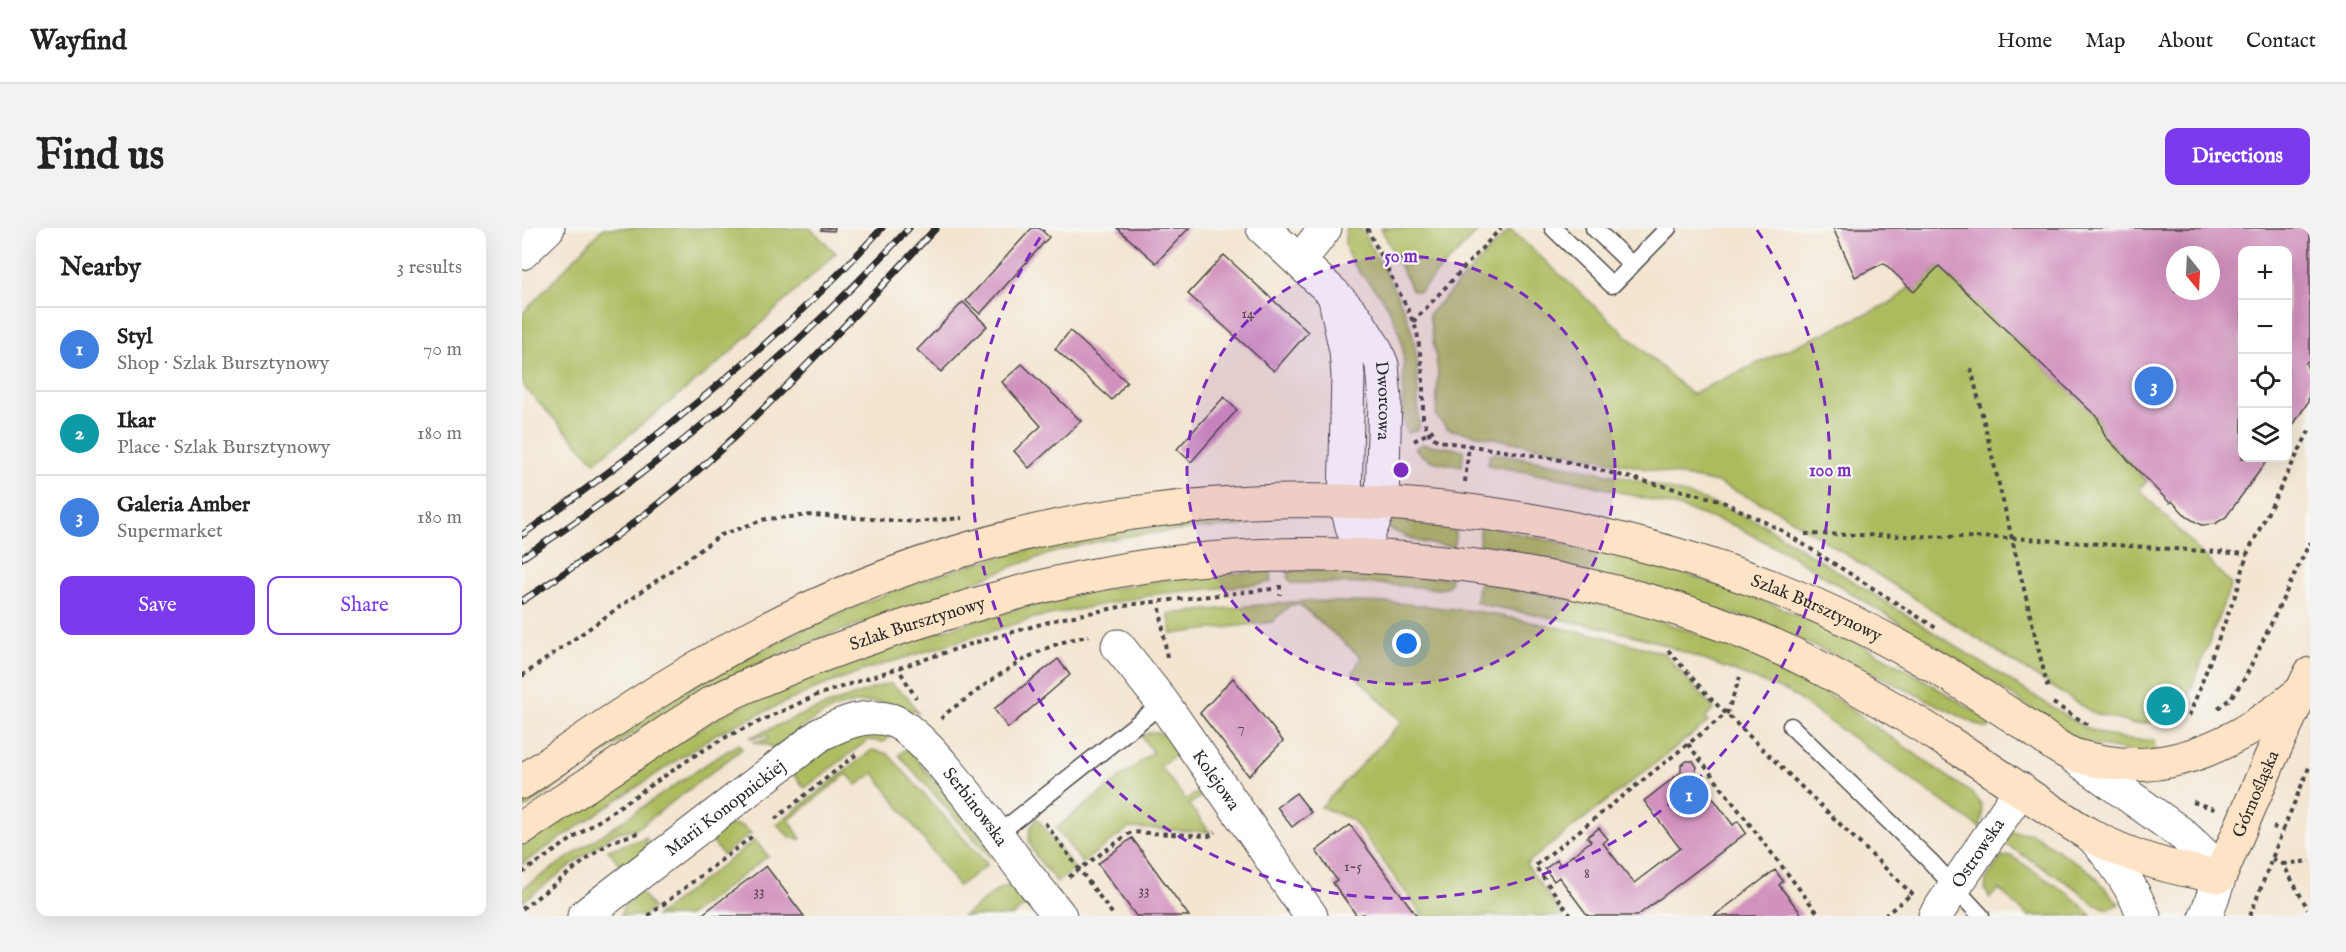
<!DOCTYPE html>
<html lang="en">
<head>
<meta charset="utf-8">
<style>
  :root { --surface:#fff; --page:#f2f2f2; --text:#222; --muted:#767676; --line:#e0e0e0; --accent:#7c3aed }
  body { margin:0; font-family:"IM FELL English",serif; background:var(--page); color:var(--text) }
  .controls { position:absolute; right:18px; top:18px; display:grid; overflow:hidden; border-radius:12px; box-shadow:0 6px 24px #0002 }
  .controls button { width:54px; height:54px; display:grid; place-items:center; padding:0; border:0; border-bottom:2px solid var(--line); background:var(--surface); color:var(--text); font:30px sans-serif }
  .compass { position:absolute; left:1644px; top:18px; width:54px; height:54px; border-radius:50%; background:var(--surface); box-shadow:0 6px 24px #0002; rotate:162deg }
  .you { position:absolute; left:885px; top:416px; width:21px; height:21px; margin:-15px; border:4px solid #fff; border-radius:50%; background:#1a73e8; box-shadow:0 0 0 9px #1a73e833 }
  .badge { display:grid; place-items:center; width:39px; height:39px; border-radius:50%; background:var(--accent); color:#fff; font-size:20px; font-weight:700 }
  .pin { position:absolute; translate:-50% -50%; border:3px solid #fff; box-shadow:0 2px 6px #0006 }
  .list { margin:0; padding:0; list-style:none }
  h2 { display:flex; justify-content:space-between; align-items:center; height:78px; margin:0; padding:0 24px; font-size:26px }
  h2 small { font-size:20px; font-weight:400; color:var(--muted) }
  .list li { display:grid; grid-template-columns:39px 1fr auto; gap:18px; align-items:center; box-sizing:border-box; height:84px; padding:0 24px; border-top:2px solid var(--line) }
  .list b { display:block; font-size:22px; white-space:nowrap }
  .list p { margin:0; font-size:20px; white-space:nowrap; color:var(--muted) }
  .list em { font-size:20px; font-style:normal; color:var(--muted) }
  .actions { display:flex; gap:12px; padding:18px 24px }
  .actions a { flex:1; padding:14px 0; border:2px solid var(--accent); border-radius:12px; text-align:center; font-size:21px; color:var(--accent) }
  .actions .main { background:var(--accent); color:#fff }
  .icon { flex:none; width:33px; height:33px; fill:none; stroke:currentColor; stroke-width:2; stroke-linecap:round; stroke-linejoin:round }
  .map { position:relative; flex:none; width:1788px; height:688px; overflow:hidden; border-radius:12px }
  header { display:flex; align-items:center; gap:36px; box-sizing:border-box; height:84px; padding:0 30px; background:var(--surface); border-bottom:2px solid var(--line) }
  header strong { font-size:28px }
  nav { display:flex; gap:33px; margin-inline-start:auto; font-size:21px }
  .intro { display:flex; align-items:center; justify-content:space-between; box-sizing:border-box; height:144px; padding:0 36px }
  h1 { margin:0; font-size:42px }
  .button { padding:15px 27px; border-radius:12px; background:var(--accent); color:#fff; font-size:21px; font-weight:700 }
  main { display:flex; gap:36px; padding:0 36px }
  aside { flex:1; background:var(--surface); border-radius:12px; box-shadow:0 6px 24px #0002 }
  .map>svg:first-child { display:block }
</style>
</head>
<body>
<header>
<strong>Wayfind</strong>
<nav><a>Home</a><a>Map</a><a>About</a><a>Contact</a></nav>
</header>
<div class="intro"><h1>Find us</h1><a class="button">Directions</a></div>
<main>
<aside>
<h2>Nearby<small>3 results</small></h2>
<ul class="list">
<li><span class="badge" style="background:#3f7fe0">1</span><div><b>Styl</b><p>Shop · Szlak Bursztynowy</p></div><em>70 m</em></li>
<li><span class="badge" style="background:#0f9aa8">2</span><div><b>Ikar</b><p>Place · Szlak Bursztynowy</p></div><em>180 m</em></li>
<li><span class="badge" style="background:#3f7fe0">3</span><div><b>Galeria Amber</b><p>Supermarket</p></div><em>180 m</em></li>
</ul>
<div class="actions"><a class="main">Save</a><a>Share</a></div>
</aside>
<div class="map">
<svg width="1788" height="688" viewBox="0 0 1788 688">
  <rect width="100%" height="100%" fill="#f6f6f2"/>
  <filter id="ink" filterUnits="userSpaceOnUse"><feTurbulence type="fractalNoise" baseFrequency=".0167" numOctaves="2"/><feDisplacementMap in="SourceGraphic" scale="12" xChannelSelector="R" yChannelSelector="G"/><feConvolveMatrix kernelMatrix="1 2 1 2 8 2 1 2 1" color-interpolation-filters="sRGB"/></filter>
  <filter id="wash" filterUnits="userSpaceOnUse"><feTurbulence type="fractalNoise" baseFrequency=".008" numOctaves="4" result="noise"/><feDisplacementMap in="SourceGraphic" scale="24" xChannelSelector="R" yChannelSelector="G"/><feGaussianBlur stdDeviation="1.35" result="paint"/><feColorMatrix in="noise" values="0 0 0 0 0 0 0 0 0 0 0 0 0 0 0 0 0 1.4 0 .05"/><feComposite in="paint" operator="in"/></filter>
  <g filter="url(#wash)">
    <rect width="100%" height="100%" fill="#f3e5d0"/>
    <path fill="#adbb5e" stroke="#6c7344" stroke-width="1.5" d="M81,0H288L314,25L199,133L73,234L0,157V86Z
      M825,0H839C856,33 882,72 891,108C898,138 895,170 897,201L885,205C873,178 890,134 875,100C871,90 867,79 861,71C845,49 815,31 825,0Z
      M859,0H959L897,64L890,62Z
      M988,1L1169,166L1372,73L1387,59L1392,64L1417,38L1576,190L1583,209L1625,253L1617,261L1709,356L1664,475L1653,486L1642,493L1611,496L1571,485L1258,284L1196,255L926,201L914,188L916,144L907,86Z
      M901,216L942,222L940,238C922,236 904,235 893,220Z
      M973,225C1061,240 1162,257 1242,297L1557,496C1582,509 1605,513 1632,512L1634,528L1566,516L1549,507L1433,430L1270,328L1213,298L1156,279L1058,254L966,237L968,226Z
      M726,289L727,297C669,301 611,305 555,318C499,332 447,358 393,377C315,403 238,430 167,471C109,504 55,544 0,582V572C59,532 117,489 179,454C275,401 377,354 484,327C563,307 645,297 726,289Z
      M865,290L934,297L932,319C900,316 891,313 863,298Z
      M959,297L1141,338L1251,376L1336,415L1386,442L1467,492L1469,497L1467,500H1462L1322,431L1226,390L956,323Z
      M767,342H809L929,350L928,356L923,360L917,361L859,356L775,355H770L766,350Z
      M749,343V354L738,356L635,366L512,390L343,442L292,461L194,506L0,636V619L108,545L200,487L248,464L333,431L473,386L563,365L665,348Z
      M959,354L1069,374L1117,386L1214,419L1277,446L1451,566C1462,576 1462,586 1458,600L1266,464L1135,414L1083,400L963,377L954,374L956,356Z
      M781,373L877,375L959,384L1079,408L1142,425L1192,481L1183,490L1186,494L1004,636L1041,688H901L831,592L799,579L880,494L831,445L839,429L778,377H768L750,394L650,406L646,386Z
      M367,455L385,468L396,485C335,459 299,482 253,521L246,517L231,514L246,511V507L227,510L286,484Z
      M629,504C644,505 651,511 662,521L638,538L664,572L682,560L685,564L667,577L688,604L607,600L560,635L534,600L631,524L619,508Z
      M352,505L370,507L362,514L346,512L283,560L271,546C300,523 315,513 352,505Z
      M217,516L220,521L116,600L97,604L87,609L0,674V661L189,533Z
      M385,520L469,621L468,629L377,527Z
      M350,522L366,526L465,636L464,638L436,658L352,545L335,557L325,546L267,592L279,611C267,612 263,604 255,596Z
      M515,590L553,641L535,654C520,635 494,614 515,590Z
      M210,596L220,598L229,605L201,627L186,608Z
      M1490,604L1509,605L1569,644L1597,676L1587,681L1571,676L1555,661L1480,614Z
      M125,609L124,623L102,641L86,622Z
      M233,612L246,628L166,688H134Z
      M1489,628L1547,666L1570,688H1506L1477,661L1468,670L1463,662L1464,651L1480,629Z
      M489,657L496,660L509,673L490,688H441L477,661Z
      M117,662L131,680L121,688H99L101,678Z"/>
    <g id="blocks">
      <path fill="#d190bd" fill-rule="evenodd" d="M300,0H313L312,3L299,2Z
        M510,0H517L527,9L458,86L444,73Z
        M595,0H667L634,35Z
        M1311,0H1788V131L1784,135L1788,148L1786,174L1766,205V22H1720V230H1747L1704,289L1693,296L1679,297L1665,289L1650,273L1648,275L1631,258L1583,208L1576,190L1417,38L1392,64L1362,35L1333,49ZM1653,27H1689V63H1653Z
        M702,27L786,104L752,143L666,66Z
        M441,74L465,98L419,144L395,122Z
        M548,103L605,154L590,172L533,121Z
        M500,136L559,193L507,240L492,223L519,198L480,154Z
        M702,169L715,182L669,234L655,221Z
        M536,431L548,447L486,500L472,481Z
        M711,450L761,513L727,548L678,485Z
        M1165,533H1171L1175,539L1173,546L1211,597L1216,593L1224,605L1115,688H1066L1037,649L1032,653L1023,641L1035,632L1038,637L1069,613L1065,609L1077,600L1086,611L1081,615L1112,655L1158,620L1122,573L1159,544V537Z
        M774,565L789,584L770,599L755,579Z
        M828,597L895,688H842L841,686L835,688L811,655L815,652L794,623Z
        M610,610L667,688H614L576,636Z
        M244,638L282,688H178Z
        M1253,642L1261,653L1257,657L1281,688H1192Z"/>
    </g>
  </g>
  <g filter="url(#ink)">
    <use href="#blocks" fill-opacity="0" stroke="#494744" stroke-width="1.5"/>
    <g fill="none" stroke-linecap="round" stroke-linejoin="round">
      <defs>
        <path id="service" d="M1031,0L1090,57L1146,0
          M1072,0L1110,37
          M1269,498L1409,634L1459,688
          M476,606L641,475"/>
        <g id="minor">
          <path d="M0,25L26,0"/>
          <path d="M778,33L803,0"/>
          <path id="s1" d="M596,418L641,475L789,688"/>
          <path id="s2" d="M62,688L299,506C321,495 345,485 369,492C403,503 470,600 493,631C507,651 523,669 538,688"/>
          <path id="s3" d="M1413,688L1499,561"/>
        </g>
        <g id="tertiary">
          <path id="s4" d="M741,0L811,65L834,90L853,120L860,137L863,172L860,273L838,327"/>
          <path d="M813,71L824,123L826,147L823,272L831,302"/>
          <path d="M1547,525L1660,606L1688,632L1698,648L1684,688"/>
          <path d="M1570,608C1592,632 1610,658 1622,688"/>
        </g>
        <g id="secondary">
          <path id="s5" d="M0,554C93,490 185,427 288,380C593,240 942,241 1253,360C1309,382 1364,410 1417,441C1447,459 1476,479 1506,498C1519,507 1532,518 1546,525C1556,529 1571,532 1583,534C1655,547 1722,510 1776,466"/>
          <path id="s6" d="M0,600L189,475C257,441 327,416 399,393C458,375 517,357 578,346C716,319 857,322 995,344C1095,360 1196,388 1287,434C1339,461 1391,491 1440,523C1483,550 1524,581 1568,607C1608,629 1653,642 1698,648L1749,529L1788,446"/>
        </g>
      </defs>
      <use href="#service" stroke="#494744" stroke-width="19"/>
      <use href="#minor" stroke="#494744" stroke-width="35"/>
      <use href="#tertiary" stroke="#494744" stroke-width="35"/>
      <use href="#secondary" stroke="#494744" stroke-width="35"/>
      <path stroke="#494744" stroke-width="4" stroke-dasharray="4.5 4.5" stroke-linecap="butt" d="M845,0L886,82L895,103L901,147V190L908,208L917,213L1034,231L1197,272L1257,301L1414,400
        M891,94L979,0
        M1449,140L1526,461
        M892,213L915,200
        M943,254L947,217
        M1283,306L1490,310L1725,326
        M758,357V367
        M638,380L645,430
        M1146,422L1186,468L1392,668
        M379,445L394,470
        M0,448L199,307L244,291L291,287L394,294L440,290
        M1531,475L1568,498
        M1696,480L1708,471L1723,450L1788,314
        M1667,488L1716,360L1725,326L1788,201
        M419,491C425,483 436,477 444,471C480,444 522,414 567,408
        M1166,516L1298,688
        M1671,574L1695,582
        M253,591L336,525
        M523,595L592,688
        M1761,602L1788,537
        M1750,631L1761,636L1788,685
        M1761,636L1788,633
        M0,645L175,526L206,508L295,467L452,415L537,391L613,376L751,361
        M547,649L609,604L687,608L694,604
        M0,681L77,622L91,613L116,605
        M126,688L232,607
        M1049,688L1013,638L1205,485L1218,449
        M1362,688L1387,668
        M1728,688L1761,602L1751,599"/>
      <use href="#service" stroke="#fff" stroke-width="16"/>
      <use href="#minor" stroke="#fff" stroke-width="33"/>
      <use href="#tertiary" stroke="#fff" stroke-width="33"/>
      <use href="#secondary" stroke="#fee4c6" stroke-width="33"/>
      <defs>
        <path id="rail" d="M0,307C129,216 254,117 360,0
          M0,330C142,237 272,125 387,0
          M0,373C68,329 133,282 192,228C270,156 342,77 414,0"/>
      </defs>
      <use href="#rail" stroke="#2b2b2b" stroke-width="7"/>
      <use href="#rail" stroke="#f6f6f2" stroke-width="4.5" stroke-dasharray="14" stroke-linecap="butt"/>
    </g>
  </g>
  <circle cx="879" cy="242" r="214" fill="#7b2cbf" fill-opacity=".12"/>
  <g fill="none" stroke="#7b2cbf" stroke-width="3" stroke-dasharray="10 8">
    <circle cx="879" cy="242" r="214"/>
    <path d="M1235 2A429 429 0 1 1 523 2"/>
  </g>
  <g text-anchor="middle" stroke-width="4.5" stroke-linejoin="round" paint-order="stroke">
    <g font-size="15" fill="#544450">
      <text x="726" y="90">14</text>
      <text x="719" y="504">7</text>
      <text x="831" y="643">1-5</text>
      <text x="1065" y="650">8</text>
      <text x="622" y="667">33</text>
      <text x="237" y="668">33</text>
    </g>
    <g font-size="18" fill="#2b2b2b" stroke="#f6f6f2">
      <text dy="6" stroke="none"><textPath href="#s4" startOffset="219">Dworcowa</textPath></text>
      <text dy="6" stroke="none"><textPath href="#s5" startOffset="1374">Szlak Bursztynowy</textPath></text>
      <text dy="6" stroke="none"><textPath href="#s6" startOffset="448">Szlak Bursztynowy</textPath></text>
      <text dy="6" stroke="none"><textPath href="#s1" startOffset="166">Kolejowa</textPath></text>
      <text dy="6" stroke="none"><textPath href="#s6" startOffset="1920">Górnośląska</textPath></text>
      <text dy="6" stroke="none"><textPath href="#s2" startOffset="178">Marii Konopnickiej</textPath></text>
      <text dy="6" stroke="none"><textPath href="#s2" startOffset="494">Serbinowska</textPath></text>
      <text dy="6" stroke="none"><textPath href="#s3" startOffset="76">Ostrowska</textPath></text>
    </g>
  </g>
  <circle cx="879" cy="242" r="9" fill="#7b2cbf" stroke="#f6f6f2" stroke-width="3"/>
  <g font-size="18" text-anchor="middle" font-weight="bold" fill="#7b2cbf" stroke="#f6f6f2" stroke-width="4.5" stroke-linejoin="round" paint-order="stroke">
    <text x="879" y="34">50 m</text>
    <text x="1308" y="248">100 m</text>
  </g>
</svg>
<div class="controls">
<button>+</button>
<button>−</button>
<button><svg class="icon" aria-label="locate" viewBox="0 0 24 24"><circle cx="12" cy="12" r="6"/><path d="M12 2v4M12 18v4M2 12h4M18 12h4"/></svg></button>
<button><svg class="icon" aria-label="layers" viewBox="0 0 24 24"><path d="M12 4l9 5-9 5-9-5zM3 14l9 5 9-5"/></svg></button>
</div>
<svg class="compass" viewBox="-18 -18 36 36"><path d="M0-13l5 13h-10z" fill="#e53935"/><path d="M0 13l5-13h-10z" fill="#767676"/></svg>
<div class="you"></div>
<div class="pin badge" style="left:1167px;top:567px;background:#3f7fe0">1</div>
<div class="pin badge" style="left:1644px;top:478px;background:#0f9aa8">2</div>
<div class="pin badge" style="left:1632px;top:158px;background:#3f7fe0">3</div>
</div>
</main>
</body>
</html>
